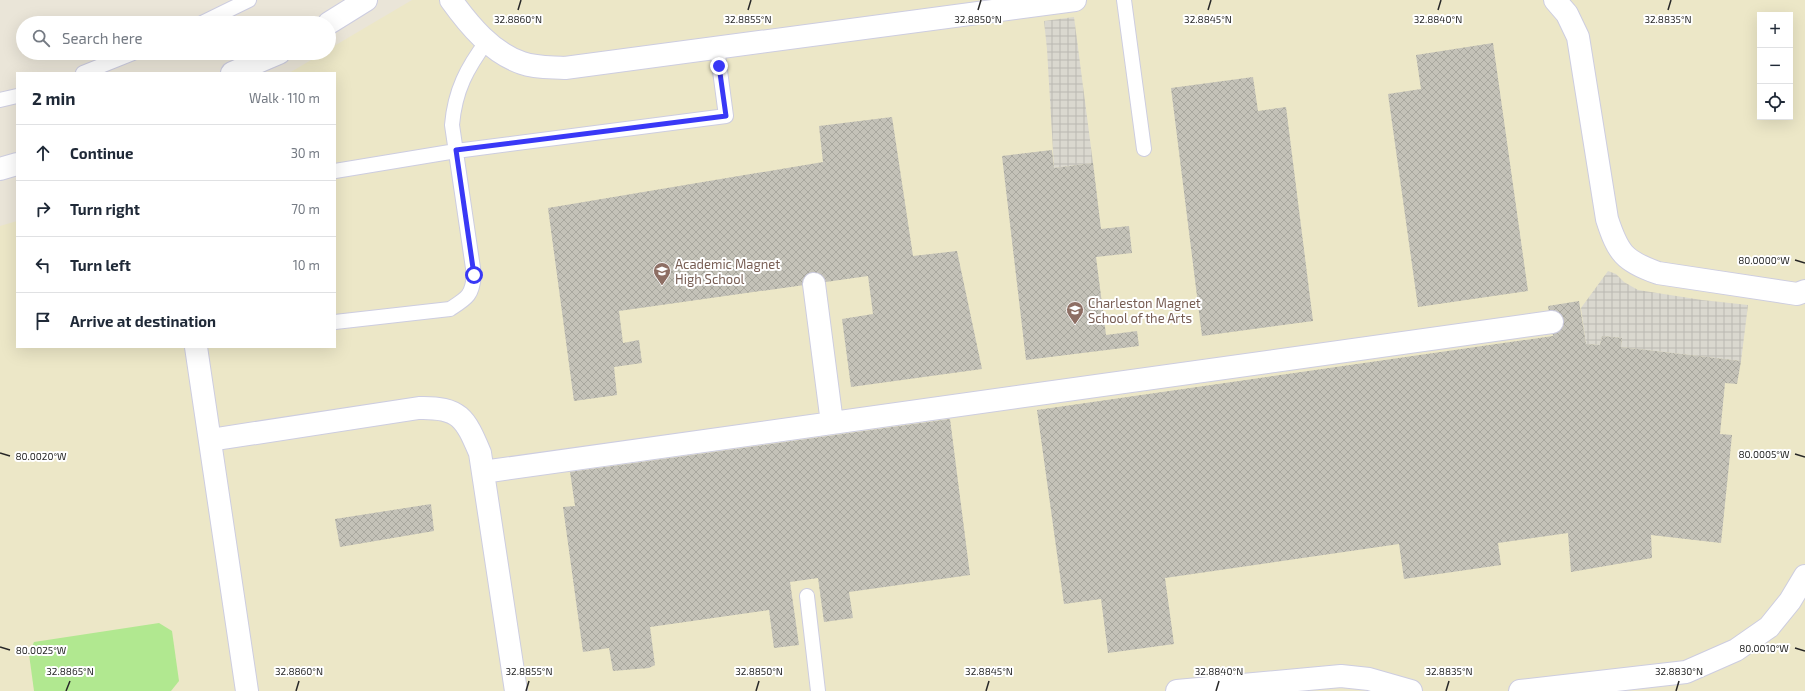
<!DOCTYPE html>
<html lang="en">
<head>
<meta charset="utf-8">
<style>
  :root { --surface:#fff; --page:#f6f6f7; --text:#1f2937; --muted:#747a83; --line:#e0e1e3 }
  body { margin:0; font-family:"Exo 2",sans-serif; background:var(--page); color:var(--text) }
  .controls { position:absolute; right:12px; top:12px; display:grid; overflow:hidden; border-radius:0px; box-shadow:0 4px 16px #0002 }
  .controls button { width:36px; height:36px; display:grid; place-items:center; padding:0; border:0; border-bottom:1px solid var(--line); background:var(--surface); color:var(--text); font:20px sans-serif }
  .stop { position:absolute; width:12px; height:12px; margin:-9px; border:3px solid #3938f6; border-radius:50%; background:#fff }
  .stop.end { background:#3938f6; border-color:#fff; box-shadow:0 1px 4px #0008 }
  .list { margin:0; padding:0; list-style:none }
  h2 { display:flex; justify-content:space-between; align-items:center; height:52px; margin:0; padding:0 16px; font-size:17px }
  h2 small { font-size:13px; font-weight:400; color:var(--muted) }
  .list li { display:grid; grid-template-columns:26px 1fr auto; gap:12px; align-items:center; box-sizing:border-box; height:56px; padding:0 16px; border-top:1px solid var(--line) }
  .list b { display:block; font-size:15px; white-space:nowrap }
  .list em { font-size:13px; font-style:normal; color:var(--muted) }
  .icon { flex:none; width:22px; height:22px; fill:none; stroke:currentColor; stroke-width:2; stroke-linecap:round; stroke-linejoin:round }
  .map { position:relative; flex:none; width:1805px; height:691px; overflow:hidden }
  .search { position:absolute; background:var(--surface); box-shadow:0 4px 16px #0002; left:16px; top:16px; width:320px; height:44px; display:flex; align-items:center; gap:10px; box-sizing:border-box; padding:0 14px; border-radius:22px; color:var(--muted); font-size:15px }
  .panel { position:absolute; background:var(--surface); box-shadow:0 4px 16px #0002; left:16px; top:72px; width:320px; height:276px; border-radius:0px }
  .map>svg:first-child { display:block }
</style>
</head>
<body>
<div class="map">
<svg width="1805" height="691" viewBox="0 0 1805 691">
  <defs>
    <pattern id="plaza-grid" width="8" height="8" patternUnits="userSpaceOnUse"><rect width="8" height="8" fill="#dad8cf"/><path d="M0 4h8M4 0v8" fill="none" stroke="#bbb9b2"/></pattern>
    <pattern id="building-cross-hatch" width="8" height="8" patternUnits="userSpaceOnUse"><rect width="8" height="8" fill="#c4c2b8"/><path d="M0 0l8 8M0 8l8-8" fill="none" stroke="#a8a79e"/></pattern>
  </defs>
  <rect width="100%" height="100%" fill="#eae5d8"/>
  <path fill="#ece7c7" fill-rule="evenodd" d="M412,0H1805V691H0V226L17,221V347H335V73H289L323,53H329V49ZM1760,15H1790V117H1760Z"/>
  <path fill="#b1e890" d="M159,623L172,631L179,681L171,691H34L29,654L34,642Z"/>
  <path fill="url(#plaza-grid)" d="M1074,17L1093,163L1054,168L1047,49L1044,21Z
    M1608,271L1616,274L1624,282L1638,290L1702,300L1748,305L1741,361L1621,347L1622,338L1602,336L1600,345L1586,344L1581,308Z"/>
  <path fill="url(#building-cross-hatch)" d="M1493,43L1528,291L1418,307L1388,94L1421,89L1416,55Z
    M1253,77L1258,111L1286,107L1313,321L1202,336L1171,88Z
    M892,117L913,256L957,251L982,369L851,387L842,319L873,314L868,276L619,311L623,343L639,340L642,363L614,367L617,395L574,401L548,208L823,162L819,126Z
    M1052,150L1054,168L1093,163L1101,229L1129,226L1132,253L1096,257L1106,335L1137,331L1139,346L1026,360L1002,156Z
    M1579,301L1586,344L1600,345L1602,336L1622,338L1621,347L1741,361L1737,384L1725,383L1720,434L1732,435L1721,543L1651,535L1652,558L1571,572L1568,533L1498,543L1501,565L1404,579L1399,544L1165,578L1174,644L1108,653L1101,599L1064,604L1037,410L1553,336L1548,306Z
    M950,419L970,575L849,592L853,618L824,622L818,578L790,582L799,645L774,648L769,610L650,627L655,665L649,668L613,671L609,648L583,652L563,507L575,506L570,472Z
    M431,504L434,531L340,547L335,519Z"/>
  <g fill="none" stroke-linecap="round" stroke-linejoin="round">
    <defs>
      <path id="lane" d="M1124,0L1144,149
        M202,23L249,0
        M83,73L133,53
        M0,100L17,96
        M335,171L456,151L726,116L717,48
        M335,322L450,309C467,298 472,296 474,275L452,125C455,90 467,68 487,41
        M807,596L818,691"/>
      <path id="street" d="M451,0C469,25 492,53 522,63C536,68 551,67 565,68L1075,0
        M1555,0L1567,14L1578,37L1607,219C1618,253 1624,261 1658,273L1797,294L1805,291
        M329,23L366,0
        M232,73L279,53
        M0,169L17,164
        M814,284L832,423
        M196,347L247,691
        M210,440L419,408C460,407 465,418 480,453L516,691
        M483,472L1552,322
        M1177,691L1341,676L1369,679L1411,691
        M1520,691L1686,672L1736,650L1769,627L1790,601L1805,576"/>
    </defs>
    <use href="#lane" stroke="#cdcde0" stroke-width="16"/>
    <use href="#street" stroke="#cdcde0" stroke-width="24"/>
    <use href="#lane" stroke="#fff" stroke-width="14"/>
    <use href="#street" stroke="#fff" stroke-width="22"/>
  </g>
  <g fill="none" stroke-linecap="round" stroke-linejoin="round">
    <path stroke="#3938f6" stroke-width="5" d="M474,275L456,150L726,116L719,66"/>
  </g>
  <path fill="none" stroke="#272727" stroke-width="1.5" d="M518,10L521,0M748,10L751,0M978,10L981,0M1208,10L1211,0M1438,10L1441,0M1668,10L1671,0M1795,260L1805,263M0,453L10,456M1795,454L1805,457M0,647L10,650M1795,648L1805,651M66,691L70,681M296,691L299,681M526,691L529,681M756,691L759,681M986,691L989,681M1216,691L1219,681M1446,691L1449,681M1676,691L1679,681"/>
  <defs>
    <symbol id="school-pin" viewBox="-11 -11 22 30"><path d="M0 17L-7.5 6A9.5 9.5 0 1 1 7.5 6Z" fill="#8d6e63" stroke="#fff"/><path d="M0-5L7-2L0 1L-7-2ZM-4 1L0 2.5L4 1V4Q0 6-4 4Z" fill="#fff"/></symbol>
  </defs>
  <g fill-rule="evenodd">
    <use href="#school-pin" x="652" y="261" width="20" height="27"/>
    <use href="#school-pin" x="1065" y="300" width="20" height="27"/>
  </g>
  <g text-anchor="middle" stroke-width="4" stroke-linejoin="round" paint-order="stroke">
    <g font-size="13" fill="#785e54" stroke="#fff" text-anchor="start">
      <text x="675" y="269">Academic Magnet<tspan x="675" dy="15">High School</tspan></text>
      <text x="1088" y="308">Charleston Magnet<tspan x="1088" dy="15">School of the Arts</tspan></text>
    </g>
  </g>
  <g font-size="10" text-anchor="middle" fill="#272727" stroke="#fff" stroke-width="4" stroke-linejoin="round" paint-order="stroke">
    <text x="518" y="23">32.8860°N</text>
    <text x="748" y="23">32.8855°N</text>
    <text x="978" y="23">32.8850°N</text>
    <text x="1208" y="23">32.8845°N</text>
    <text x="1438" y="23">32.8840°N</text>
    <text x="1668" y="23">32.8835°N</text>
    <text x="1764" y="264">80.0000°W</text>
    <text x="1764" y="458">80.0005°W</text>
    <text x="41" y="460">80.0020°W</text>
    <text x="1764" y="652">80.0010°W</text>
    <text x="41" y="654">80.0025°W</text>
    <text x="70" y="675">32.8865°N</text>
    <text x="299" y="675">32.8860°N</text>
    <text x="529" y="675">32.8855°N</text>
    <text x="759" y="675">32.8850°N</text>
    <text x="989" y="675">32.8845°N</text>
    <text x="1219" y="675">32.8840°N</text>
    <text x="1449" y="675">32.8835°N</text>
    <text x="1679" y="675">32.8830°N</text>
  </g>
</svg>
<div class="controls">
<button>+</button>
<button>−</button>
<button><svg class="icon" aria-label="locate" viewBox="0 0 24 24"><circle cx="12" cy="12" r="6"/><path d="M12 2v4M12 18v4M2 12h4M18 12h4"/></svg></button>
</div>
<div class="stop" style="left:474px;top:275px"></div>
<div class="stop end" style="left:719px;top:66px"></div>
<div class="search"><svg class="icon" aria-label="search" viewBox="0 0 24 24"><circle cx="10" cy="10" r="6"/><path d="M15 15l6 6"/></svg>Search here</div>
<section class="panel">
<h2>2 min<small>Walk · 110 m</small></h2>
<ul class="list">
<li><svg class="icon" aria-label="ahead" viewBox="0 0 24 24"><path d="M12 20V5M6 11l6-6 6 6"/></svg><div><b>Continue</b></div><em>30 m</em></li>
<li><svg class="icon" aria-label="right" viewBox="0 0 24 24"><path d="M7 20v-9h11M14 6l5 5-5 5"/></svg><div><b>Turn right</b></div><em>70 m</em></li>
<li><svg class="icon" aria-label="left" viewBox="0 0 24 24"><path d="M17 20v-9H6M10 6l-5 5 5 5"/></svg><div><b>Turn left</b></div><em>10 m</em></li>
<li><svg class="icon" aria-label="arrive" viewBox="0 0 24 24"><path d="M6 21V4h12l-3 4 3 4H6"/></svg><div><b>Arrive at destination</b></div></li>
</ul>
</section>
</div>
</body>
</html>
